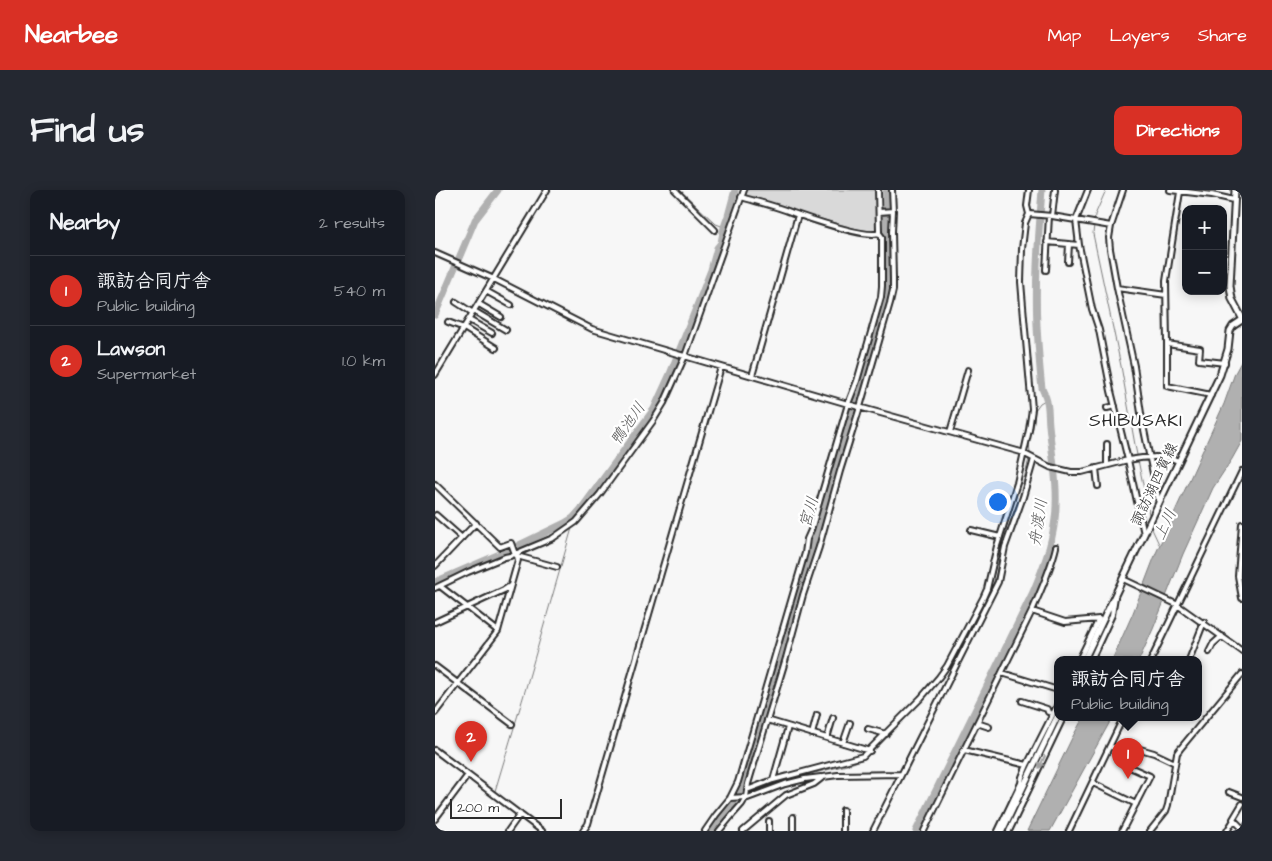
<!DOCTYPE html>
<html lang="en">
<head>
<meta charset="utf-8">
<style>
  :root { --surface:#171b24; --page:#242831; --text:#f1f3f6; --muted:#9ea1a6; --line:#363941; --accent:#d93025 }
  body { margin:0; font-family:"Architects Daughter","Klee One",sans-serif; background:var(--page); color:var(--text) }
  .controls { position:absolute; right:15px; top:15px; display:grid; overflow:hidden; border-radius:10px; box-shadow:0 2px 12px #0003 }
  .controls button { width:45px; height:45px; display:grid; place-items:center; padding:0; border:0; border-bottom:1px solid var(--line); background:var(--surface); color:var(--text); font:25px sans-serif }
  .scale { position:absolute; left:15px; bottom:12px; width:112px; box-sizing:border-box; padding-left:5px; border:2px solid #2b2b2b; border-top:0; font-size:14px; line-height:18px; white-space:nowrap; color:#2b2b2b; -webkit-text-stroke:4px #fff; paint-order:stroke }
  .you { position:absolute; left:562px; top:311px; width:18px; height:18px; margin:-12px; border:4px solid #fff; border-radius:50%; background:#1a73e8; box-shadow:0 0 0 8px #1a73e833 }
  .badge { display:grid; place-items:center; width:32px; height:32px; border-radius:50%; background:var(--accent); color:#fff; font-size:16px; font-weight:700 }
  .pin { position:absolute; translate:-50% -41px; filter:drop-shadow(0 1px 2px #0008) }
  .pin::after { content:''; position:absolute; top:26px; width:18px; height:15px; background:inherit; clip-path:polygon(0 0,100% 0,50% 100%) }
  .popup { position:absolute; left:619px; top:466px; width:148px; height:65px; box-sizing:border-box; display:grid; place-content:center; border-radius:10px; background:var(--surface); filter:drop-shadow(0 1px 4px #0005); font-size:16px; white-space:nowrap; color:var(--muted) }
  .popup b { font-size:19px; color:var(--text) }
  .popup::after { content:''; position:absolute; left:50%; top:100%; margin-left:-10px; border:10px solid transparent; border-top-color:var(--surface) }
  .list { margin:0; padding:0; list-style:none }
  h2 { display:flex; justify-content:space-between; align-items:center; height:65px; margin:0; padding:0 20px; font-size:21px }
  h2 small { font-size:16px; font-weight:400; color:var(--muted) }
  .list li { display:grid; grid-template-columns:32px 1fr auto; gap:15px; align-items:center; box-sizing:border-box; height:70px; padding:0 20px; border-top:1px solid var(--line) }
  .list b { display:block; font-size:19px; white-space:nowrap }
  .list p { margin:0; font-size:16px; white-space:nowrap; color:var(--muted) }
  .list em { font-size:16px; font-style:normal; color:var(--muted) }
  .map { position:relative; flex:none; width:807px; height:641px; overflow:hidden; border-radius:10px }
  header { display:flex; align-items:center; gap:30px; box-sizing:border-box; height:70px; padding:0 25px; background:var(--accent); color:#fff }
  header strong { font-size:24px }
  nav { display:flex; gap:28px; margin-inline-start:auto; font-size:18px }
  .intro { display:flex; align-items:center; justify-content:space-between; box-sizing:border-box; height:120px; padding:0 30px }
  h1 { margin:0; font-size:35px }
  .button { padding:12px 22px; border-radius:10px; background:var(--accent); color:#fff; font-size:18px; font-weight:700 }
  main { display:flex; gap:30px; padding:0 30px }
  aside { flex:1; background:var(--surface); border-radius:10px; box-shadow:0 2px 12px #0003 }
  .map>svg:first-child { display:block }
</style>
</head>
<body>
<header>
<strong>Nearbee</strong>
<nav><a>Map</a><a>Layers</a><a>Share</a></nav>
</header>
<div class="intro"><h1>Find us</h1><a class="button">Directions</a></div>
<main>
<aside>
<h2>Nearby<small>2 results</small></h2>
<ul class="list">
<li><span class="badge">1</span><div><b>諏訪合同庁舎</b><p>Public building</p></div><em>540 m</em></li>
<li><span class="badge">2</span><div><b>Lawson</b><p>Supermarket</p></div><em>1.0 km</em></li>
</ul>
</aside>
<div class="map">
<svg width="807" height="641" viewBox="0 0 807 641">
  <rect width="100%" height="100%" fill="#f7f7f7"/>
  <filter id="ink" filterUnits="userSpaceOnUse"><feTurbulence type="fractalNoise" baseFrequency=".02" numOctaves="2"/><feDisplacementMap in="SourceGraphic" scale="10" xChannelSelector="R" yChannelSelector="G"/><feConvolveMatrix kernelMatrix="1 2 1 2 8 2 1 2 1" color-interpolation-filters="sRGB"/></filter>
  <g filter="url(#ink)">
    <path fill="#d9d9d9" stroke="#828282" d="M310,0H441L442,40L440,41L426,40L400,33L310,7L309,4Z"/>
    <path fill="#b0b0b0" stroke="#7b7b7b" d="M807,170V251L797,269L778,298L748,364L718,439L704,470H677L698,423L721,363L789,214L800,183Z
      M648,528H677L615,641H592L637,548Z"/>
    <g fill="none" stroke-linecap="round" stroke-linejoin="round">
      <path stroke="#7b7b7b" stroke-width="1" d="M245,0L281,34L289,37
        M671,0L660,25L658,44L686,176L700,255L714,324
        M717,339L724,354
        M60,601L90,501L137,338
        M313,603H318L339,593L412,575L429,569L445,555L473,525L517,475L557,398L561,384L566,355L584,309L592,277L595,264L594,252L599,233L600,220L605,213L612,209"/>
      <path stroke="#b0b0b0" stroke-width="7" d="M0,125L40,30L63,0
        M0,392L74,360L130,333L138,328L146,319L219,219L235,184L276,80L282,58L286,53L289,37L293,26L300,0
        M278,641L283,633L299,614L305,602L451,109L452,99L451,0
        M481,641L598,402C608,378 617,355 620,329C624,297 617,266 614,235C613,226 614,216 611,208C610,204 608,202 607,198C605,183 604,167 603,152C599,101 603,51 607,0"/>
      <defs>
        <path id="minor" d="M240,0L280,40
          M653,0L641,30L644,55L657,119L664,140L676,201L693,270C710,267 727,265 744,271
          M688,0L676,36L674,48L675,59L682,98L699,176L707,230L724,313
          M735,0L777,5L799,10
          M306,7C323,12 341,16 358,23C373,28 431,49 444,43V40L443,0
          M444,22L458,21
          M594,24L617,26L676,36
          M617,26L620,0
          M612,52L644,55
          M0,63L59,89L157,139L413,214L586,262L615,277L636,282H647L693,270L709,344
          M633,72L634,54
          M611,80L614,26
          M682,98L731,105
          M51,101L76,115
          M21,112L38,123
          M44,114L66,127
          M39,121L71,140
          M34,130L57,143
          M13,132L29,138L61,158
          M732,154L731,91L745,2
          M0,185L112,0
          M317,186L363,25
          M776,205L732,196V154L765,159L764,170L790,173
          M672,218L680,216
          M515,242L533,180
          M672,254V275
          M661,278L663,296
          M0,294L65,357L76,353L80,364L82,366L122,377
          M1,325L27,348
          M807,334L803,386L807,408
          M536,340L565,347
          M0,376L41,333
          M688,389L741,414L807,461
          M5,396L63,441
          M0,398L33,382L70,367L75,366L118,348L141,332L165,304L218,231L229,213L250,166L309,0
          M597,421L630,432L664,429L644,470
          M0,432L69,400L75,396
          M774,462L778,454L787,446
          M656,470L677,425L680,407
          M716,470L807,281
          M754,470L769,432
          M0,476L77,534
          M567,483L623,500
          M587,511L612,519L613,522L618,524
          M0,523L63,441L83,370L82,366
          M332,530L435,561
          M542,533L554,537
          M433,539L451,544
          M377,544L382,525
          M392,548L398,528
          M408,553L415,533
          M674,557L705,559L719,563L740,573
          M0,560L107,641
          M529,560L592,575
          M338,590L353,537
          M658,593L701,614
          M312,600L338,590L428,566L486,508L504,487L512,476L548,408L552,399L562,356L582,293L594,240L597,219L589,128L586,92L587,59L590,33L594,24L592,16L594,0
          M794,602L807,607
          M295,608L311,607
          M310,609L350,594L370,589L386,587
          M807,614L798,629L807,638
          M0,629L33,585
          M73,641L85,624
          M148,641L153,634L286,177
          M270,641L281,625L295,608L303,592L370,363L372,349L376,340L413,214L422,191L446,107L447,96V47L444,43
          M284,641L299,623L307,614L311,607L313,594L351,468L368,405L384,357L405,281L425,217L455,113L458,100V89L457,42L458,21L457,0
          M308,641L351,605L379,594L388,587L403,585L466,584
          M334,641V631
          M358,641V627
          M408,641V620
          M438,641L563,392L570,357L588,307L599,269
          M489,641L597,421C606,400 616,379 621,357
          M563,641L586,593L587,587L592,575L623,514
          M574,641L628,528
          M634,641L688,528
          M687,641L715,586L697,578
          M715,641L731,621L733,615L742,563L745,559L807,484
          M792,641L799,630"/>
        <path id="major" d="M800,0L795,96L797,109L807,128
          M649,470L785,185L793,159L795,141L798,136L807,130
          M567,641L623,525"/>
      </defs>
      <use href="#minor" stroke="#2b2b2b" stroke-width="8"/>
      <use href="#major" stroke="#2b2b2b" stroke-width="9"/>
      <use href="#minor" stroke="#fff" stroke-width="4"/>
      <use href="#major" stroke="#fff" stroke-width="5"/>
    </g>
    <defs><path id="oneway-solid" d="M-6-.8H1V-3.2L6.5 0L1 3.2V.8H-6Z" transform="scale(1.25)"/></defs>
    <use fill="#a0a0a0" href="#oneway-solid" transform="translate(607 572) rotate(115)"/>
  </g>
  <g text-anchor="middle" stroke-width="4.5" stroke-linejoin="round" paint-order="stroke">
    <g font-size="15" fill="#2b2b2b" stroke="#fff">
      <text transform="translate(719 294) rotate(-65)" y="5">諏訪湖四賀線</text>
    </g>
    <g font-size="16" font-style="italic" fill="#5a5a5a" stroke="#fff">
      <text transform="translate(192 233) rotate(-55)" y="6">鴨池川</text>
      <text transform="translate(373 322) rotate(-74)" y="6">宮川</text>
      <text transform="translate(602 332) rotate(-81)" y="6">舟渡川</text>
      <text transform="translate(729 334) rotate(-65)" y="6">上川</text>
    </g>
    <g font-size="18" letter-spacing="1" fill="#2b2b2b" stroke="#fff">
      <text x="701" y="236">SHIBUSAKI</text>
    </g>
  </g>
</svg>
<div class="controls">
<button>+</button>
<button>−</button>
</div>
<div class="scale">200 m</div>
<div class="you"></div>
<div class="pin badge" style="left:693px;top:589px">1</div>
<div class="popup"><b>諏訪合同庁舎</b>Public building</div>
<div class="pin badge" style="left:36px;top:572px">2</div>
</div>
</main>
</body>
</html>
